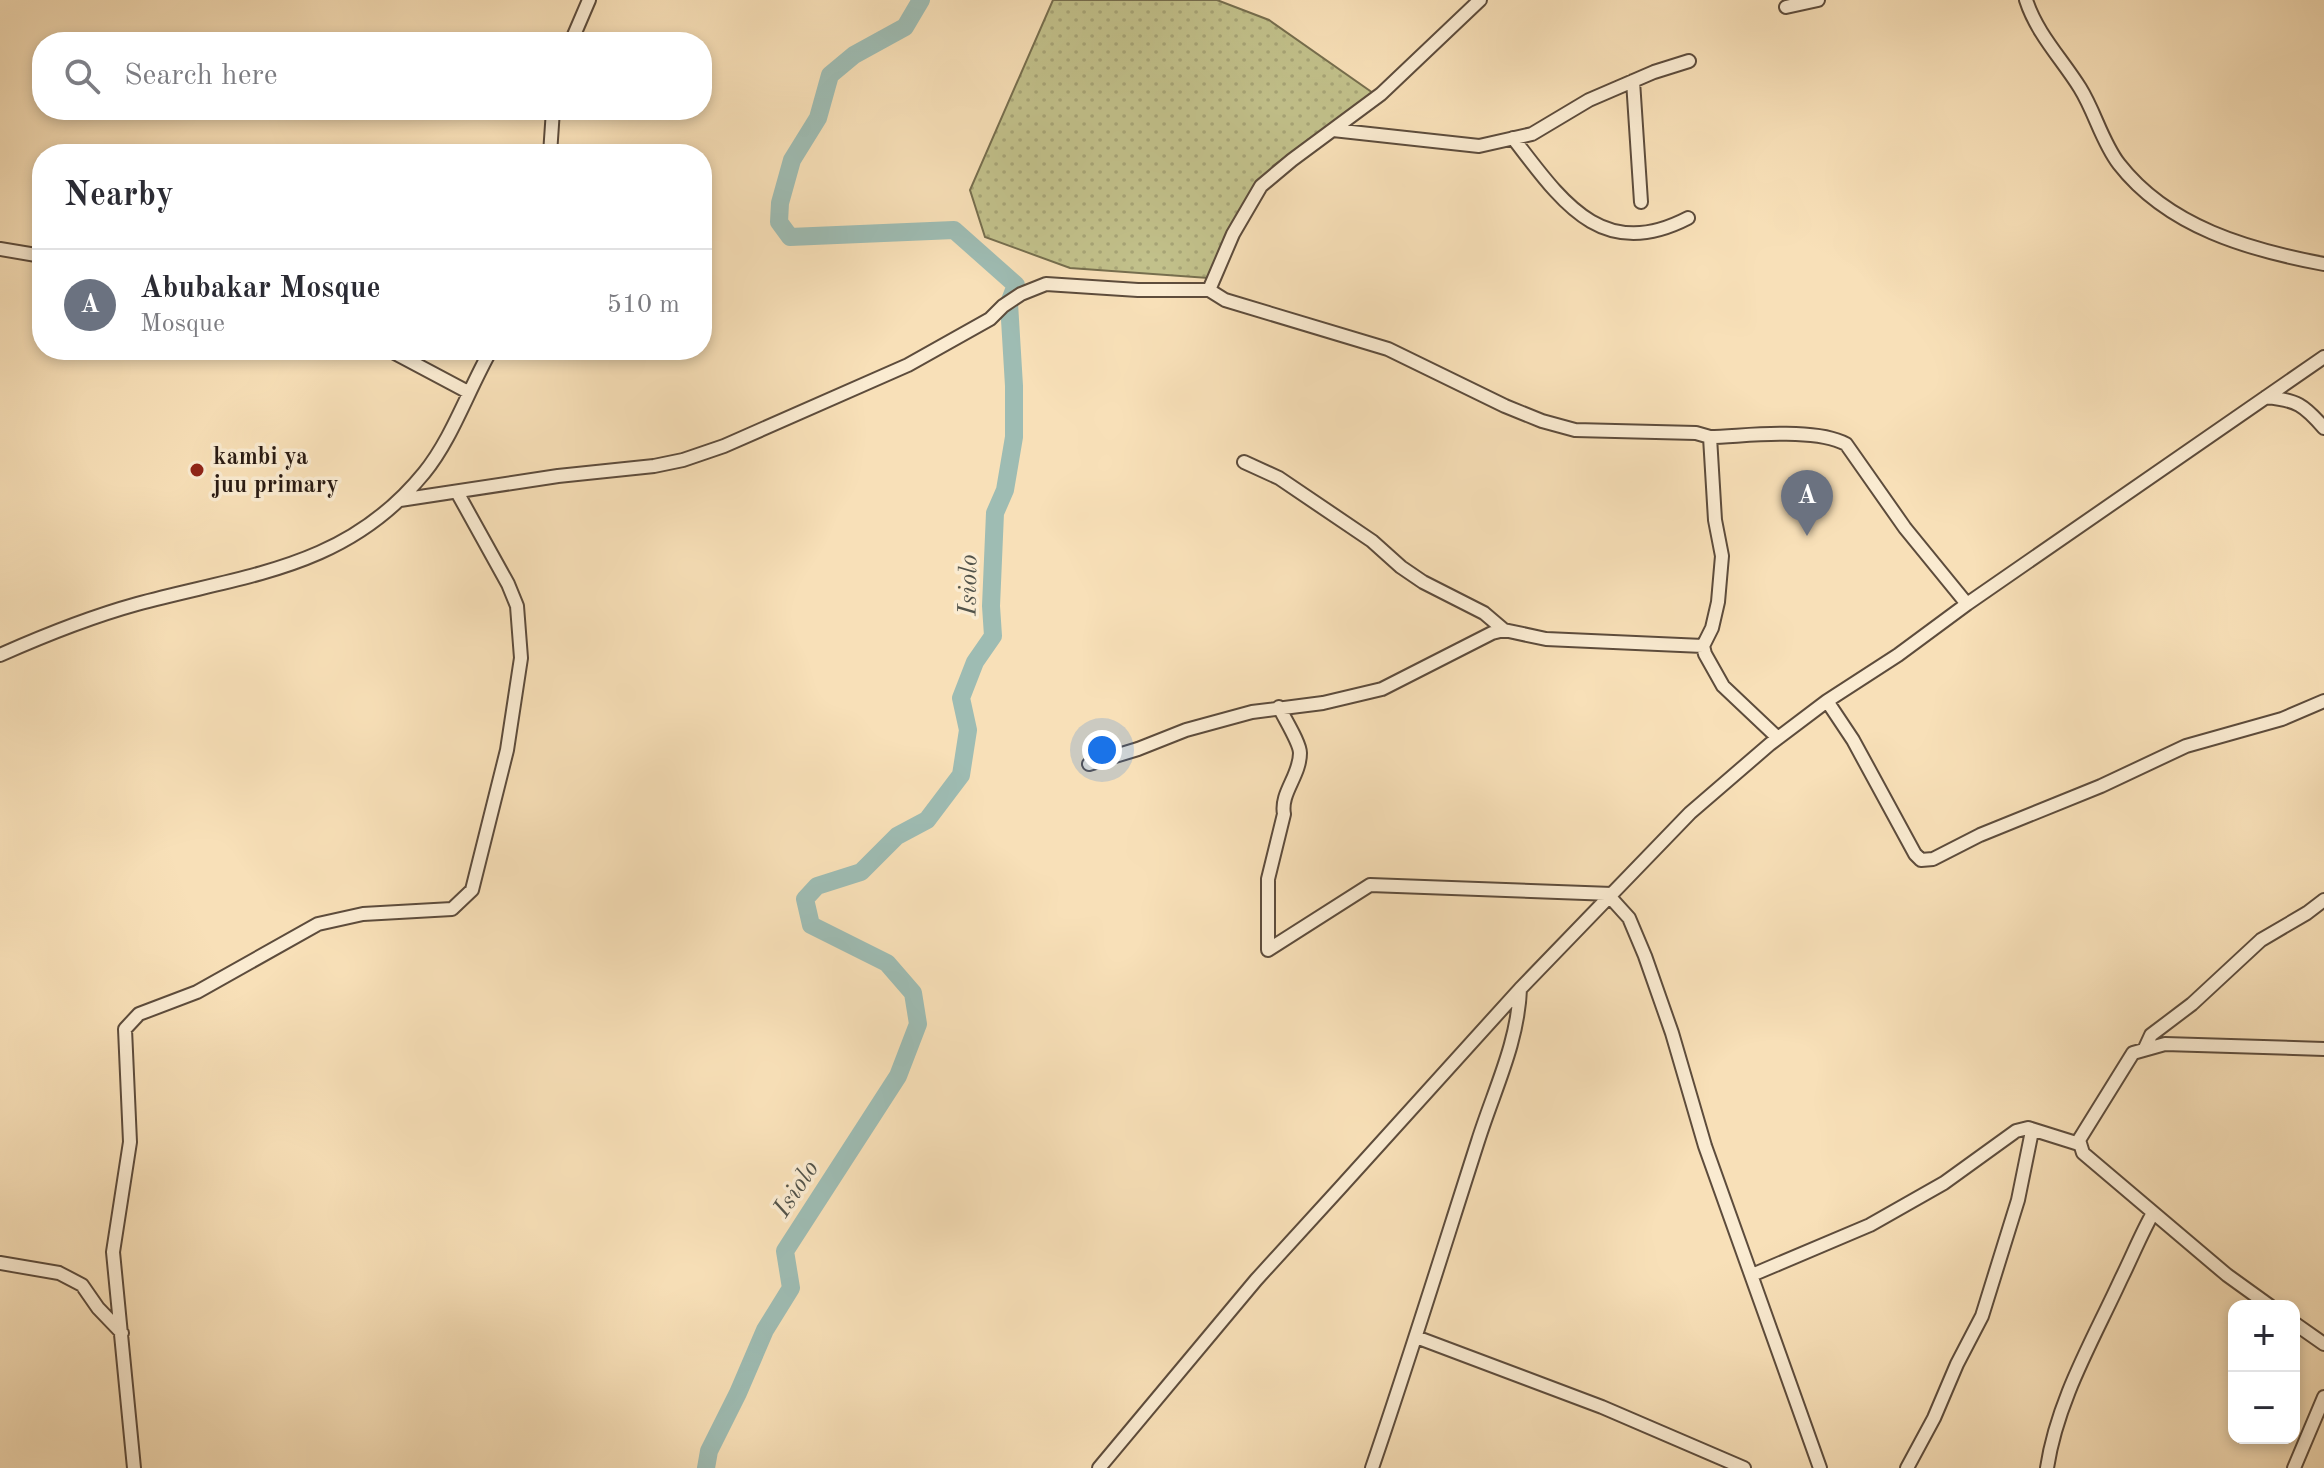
<!DOCTYPE html>
<html lang="en">
<head>
<meta charset="utf-8">
<style>
  :root { --surface:#fff; --page:#f2f2f3; --text:#2b2b33; --muted:#7c7c81; --line:#e1e1e2; --accent:#b45309 }
  body { margin:0; font-family:"Old Standard TT",serif; background:var(--page); color:var(--text) }
  .controls { position:absolute; right:24px; bottom:24px; display:grid; overflow:hidden; border-radius:16px; box-shadow:0 4px 12px #0003 }
  .controls button { width:72px; height:72px; display:grid; place-items:center; padding:0; border:0; border-bottom:2px solid var(--line); background:var(--surface); color:var(--text); font:40px sans-serif }
  .you { position:absolute; left:1102px; top:750px; width:28px; height:28px; margin:-20px; border:6px solid #fff; border-radius:50%; background:#1a73e8; box-shadow:0 0 0 12px #1a73e833 }
  .badge { display:grid; place-items:center; width:52px; height:52px; border-radius:50%; background:var(--accent); color:#fff; font-size:26px; font-weight:700 }
  .pin { position:absolute; translate:-50% -66px; filter:drop-shadow(0 2px 4px #0008) }
  .pin::after { content:''; position:absolute; top:42px; width:28px; height:24px; background:inherit; clip-path:polygon(0 0,100% 0,50% 100%) }
  .list { margin:0; padding:0; list-style:none }
  h2 { display:flex; justify-content:space-between; align-items:center; height:104px; margin:0; padding:0 32px; font-size:34px }
  h2 small { font-size:26px; font-weight:400; color:var(--muted) }
  .list li { display:grid; grid-template-columns:52px 1fr auto; gap:24px; align-items:center; box-sizing:border-box; height:112px; padding:0 32px; border-top:2px solid var(--line) }
  .list b { display:block; font-size:30px; white-space:nowrap }
  .list p { margin:0; font-size:26px; white-space:nowrap; color:var(--muted) }
  .list em { font-size:26px; font-style:normal; color:var(--muted) }
  .icon { flex:none; width:44px; height:44px; fill:none; stroke:currentColor; stroke-width:2; stroke-linecap:round; stroke-linejoin:round }
  .map { position:relative; flex:none; width:2324px; height:1468px; overflow:hidden }
  .search { position:absolute; background:var(--surface); box-shadow:0 4px 12px #0003; left:32px; top:32px; width:680px; height:88px; display:flex; align-items:center; gap:20px; box-sizing:border-box; padding:0 28px; border-radius:32px; color:var(--muted); font-size:30px }
  .panel { position:absolute; background:var(--surface); box-shadow:0 4px 12px #0003; left:32px; top:144px; width:680px; height:216px; border-radius:32px }
  .map>svg:first-child { display:block }
</style>
</head>
<body>
<div class="map">
<svg width="2324" height="1468" viewBox="0 0 2324 1468">
  <defs>
    <pattern id="grass-dots" width="8" height="8" patternUnits="userSpaceOnUse" patternTransform="scale(2)"><rect width="8" height="8" fill="#c2c18b"/><path d="M2 2h.1M6 6h.1" fill="none" stroke="#a7a577" stroke-width="1.8" stroke-linecap="round"/></pattern>
  </defs>
  <rect width="100%" height="100%" fill="#f8e0b8"/>
  <filter id="stains"><feTurbulence type="fractalNoise" baseFrequency=".0025" numOctaves="4"/><feColorMatrix values="0 0 0 0 .2 0 0 0 0 .09 0 0 0 0 .02 0 0 0 .5 -.17"/></filter>
  <radialGradient id="worn" r=".72"><stop offset=".6" stop-color="#630" stop-opacity="0"/><stop offset="1" stop-color="#630" stop-opacity=".3"/></radialGradient>
  <path fill="url(#grass-dots)" stroke="#766e4e" stroke-width="2" d="M1053,0H1217L1269,20L1373,93L1273,166L1238,221L1208,278L1070,268L985,237L970,190Z"/>
  <g fill="none" stroke-linecap="round" stroke-linejoin="round">
    <path stroke="#9ebcb3" stroke-width="18" d="M706,1468L709,1451L738,1393L765,1330L791,1288L785,1251L898,1076L918,1024L913,993L887,963L811,925L805,899L817,886L861,872L897,836L927,820L961,775L968,730L961,698L975,662L993,636L991,606L995,513L1005,490L1014,437V386L1009,303L1016,285L954,230L790,237L779,222L780,203L792,160L818,118L830,75L854,55L905,27L921,0"/>
    <defs>
      <path id="minor" d="M2026,0C2037,34 2062,59 2080,88C2095,112 2102,142 2119,164C2168,227 2249,250 2324,264
        M1786,7L1818,0
        M571,42L589,0
        M1633,81L1641,202
        M1333,130L1479,146L1532,134L1589,100L1654,72L1689,61
        M1513,138C1561,200 1601,263 1688,218
        M550,154L553,110
        M0,249L42,256
        M1209,290L1233,234L1261,186L1292,160L1381,94L1480,0
        M389,350L468,392
        M2266,397C2297,400 2304,405 2324,428
        M1710,437L1715,520L1722,556L1718,602L1712,628L1703,646L1705,654L1723,686L1778,738
        M1244,462L1279,478L1372,541L1401,567L1423,582L1484,613L1504,630L1546,639L1703,646
        M400,500L558,476L654,466L683,460L724,446L908,365L990,319L1003,306L1021,294L1046,284L1138,290H1209L1225,300L1388,349L1505,406L1542,421L1575,430L1696,433L1710,437C1748,436 1814,427 1846,444L1905,528L1967,604
        M0,655C45,635 90,617 137,604C247,574 346,569 424,473C452,439 469,388 491,350
        M1827,701L1853,740L1915,854L1921,860L1933,859L1980,835L2101,786L2186,746L2282,719L2324,701
        M1279,707C1284,718 1300,743 1300,753C1300,776 1280,793 1284,814L1268,879V950L1370,885L1612,894
        M1089,764L1138,749L1186,730L1252,712L1323,703L1382,689L1492,633L1504,630
        M1610,897L1629,918L1645,956L1672,1033L1705,1146L1820,1468
        M2145,1048L2151,1035L2192,1004L2261,940L2307,913L2324,900
        M0,1263L59,1273L82,1285L98,1308L122,1333
        M1752,1275L1870,1225L1944,1183L2016,1131L2028,1128L2079,1144
        M2270,1306L2227,1275L2083,1153L2079,1140L2133,1053L2165,1044L2324,1049
        M2294,1323L2324,1344
        M1416,1337L1602,1407L1744,1468
        M134,1468L113,1252L130,1142L125,1029L139,1014L197,992L318,924L363,914L452,909L472,890L507,750L521,658L517,606L508,584L457,492
        M1099,1468L1256,1280L1340,1188L1520,989L1690,813L1770,744L1827,701L1898,655L1967,604L2324,357
        M1372,1468C1409,1360 1443,1250 1478,1141C1494,1090 1518,1043 1520,989
        M1907,1468L1934,1418L1957,1364L1982,1316L2018,1200L2032,1131
        M2047,1468C2057,1401 2093,1340 2121,1279C2132,1257 2141,1234 2153,1213
        M2294,1468L2324,1397"/>
    </defs>
    <use href="#minor" stroke="#5d4c3c" stroke-width="16"/>
    <use href="#minor" stroke="#faebd1" stroke-width="12"/>
  </g>
  <circle fill="#8f2418" stroke="#faebd1" stroke-width="3" cx="197" cy="470" r="8"/>
  <g text-anchor="middle" stroke-width="7" stroke-linejoin="round" paint-order="stroke">
    <g font-size="24" font-weight="bold" fill="#291a12" stroke="#faebd1" text-anchor="start">
      <text x="213" y="464">kambi ya<tspan x="213" dy="28">juu primary</tspan></text>
    </g>
    <g font-size="26" font-style="italic" fill="#52534a" stroke="#faebd1">
      <text transform="translate(967 585) rotate(-89)" y="9">Isiolo</text>
      <text transform="translate(795 1188) rotate(-57)" y="9">Isiolo</text>
    </g>
  </g>
  <rect width="100%" height="100%" filter="url(#stains)"/>
  <rect width="100%" height="100%" fill="url(#worn)"/>
</svg>
<div class="controls">
<button>+</button>
<button>−</button>
</div>
<div class="you"></div>
<div class="pin badge" style="left:1807px;top:536px;background:#6b7280">A</div>
<div class="search"><svg class="icon" aria-label="search" viewBox="0 0 24 24"><circle cx="10" cy="10" r="6"/><path d="M15 15l6 6"/></svg>Search here</div>
<section class="panel">
<h2>Nearby<small></small></h2>
<ul class="list">
<li><span class="badge" style="background:#6b7280">A</span><div><b>Abubakar Mosque</b><p>Mosque</p></div><em>510 m</em></li>
</ul>
</section>
</div>
</body>
</html>
